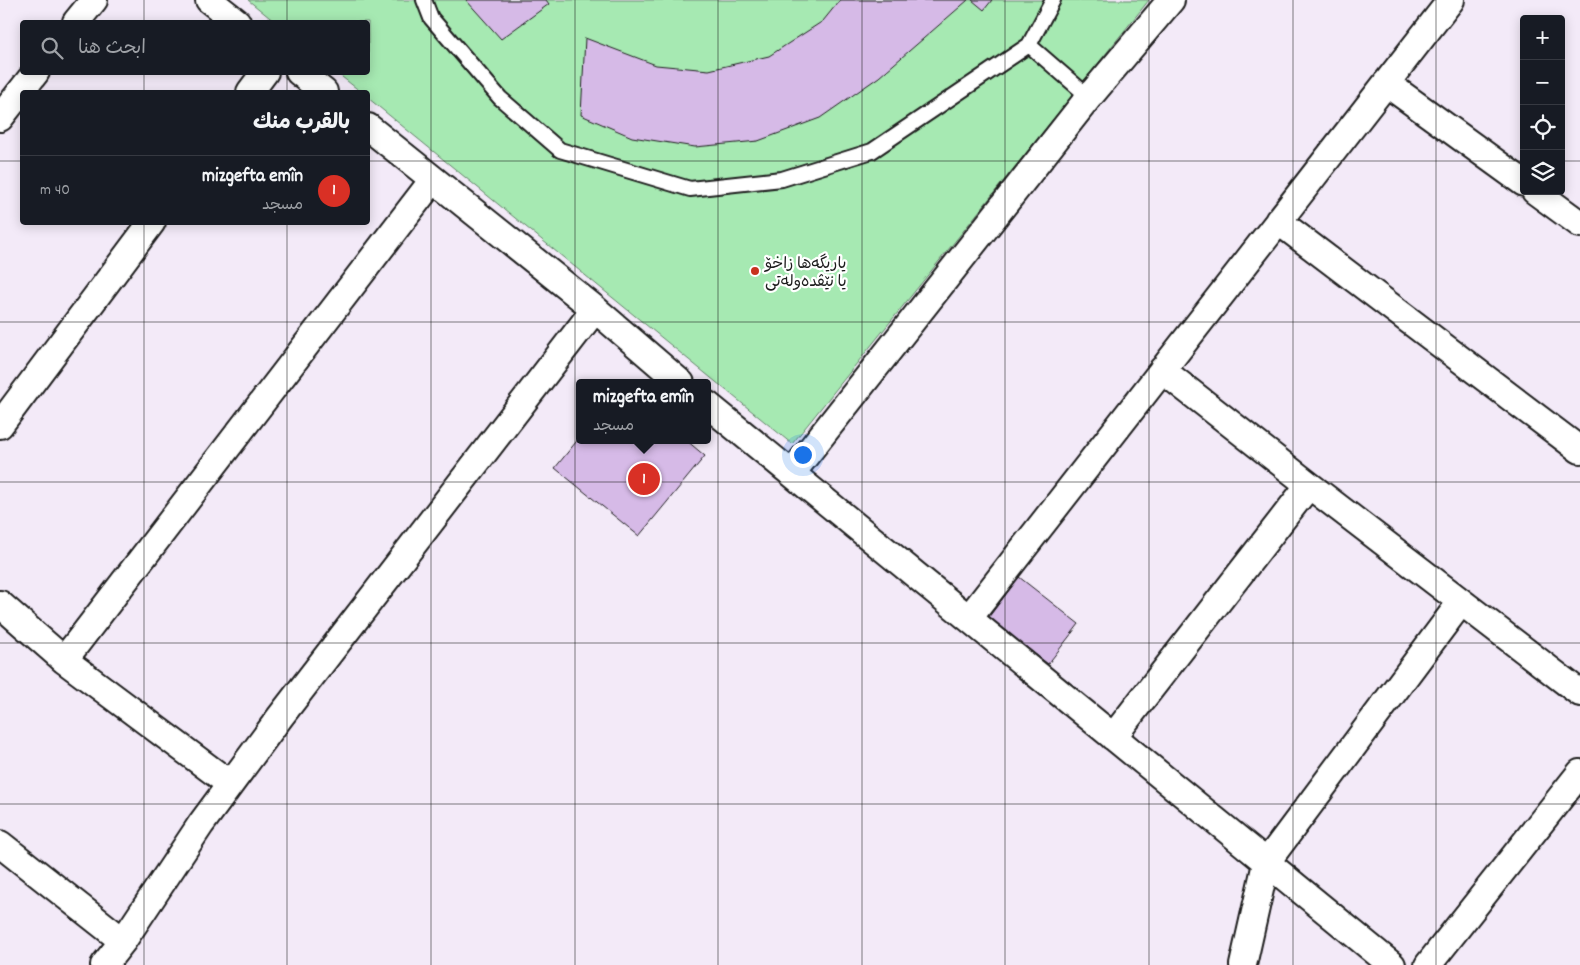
<!DOCTYPE html>
<html lang="ar">
<head>
<meta charset="utf-8">
<style>
  :root { --surface:#171b24; --page:#242831; --text:#f1f3f6; --muted:#9ea1a6; --line:#363941; --accent:#d93025 }
  body { margin:0; font-family:Dekko,"Playpen Sans Arabic",sans-serif; background:var(--page); color:var(--text); direction:rtl }
  .controls { position:absolute; right:15px; top:15px; display:grid; overflow:hidden; border-radius:5px; box-shadow:0 2px 12px #0003 }
  .controls button { width:45px; height:45px; display:grid; place-items:center; padding:0; border:0; border-bottom:1px solid var(--line); background:var(--surface); color:var(--text); font:25px sans-serif }
  .you { position:absolute; left:802px; top:454px; width:18px; height:18px; margin:-12px; border:4px solid #fff; border-radius:50%; background:#1a73e8; box-shadow:0 0 0 8px #1a73e833 }
  .badge { display:grid; place-items:center; width:32px; height:32px; border-radius:50%; background:var(--accent); color:#fff; font-size:16px; font-weight:700 }
  .pin { position:absolute; translate:-50% -50%; border:2px solid #fff; box-shadow:0 1px 5px #0006 }
  .popup { position:absolute; left:576px; top:379px; width:135px; height:65px; box-sizing:border-box; display:grid; place-content:center; border-radius:5px; background:var(--surface); filter:drop-shadow(0 1px 4px #0005); font-size:16px; white-space:nowrap; color:var(--muted) }
  .popup b { font-size:19px; color:var(--text) }
  .popup::after { content:''; position:absolute; left:50%; top:100%; margin-left:-10px; border:10px solid transparent; border-top-color:var(--surface) }
  .list { margin:0; padding:0; list-style:none }
  h2 { display:flex; justify-content:space-between; align-items:center; height:65px; margin:0; padding:0 20px; font-size:21px }
  h2 small { font-size:16px; font-weight:400; color:var(--muted) }
  .list li { display:grid; grid-template-columns:32px 1fr auto; gap:15px; align-items:center; box-sizing:border-box; height:70px; padding:0 20px; border-top:1px solid var(--line) }
  .list b { display:block; font-size:19px; white-space:nowrap }
  .list p { margin:0; font-size:16px; white-space:nowrap; color:var(--muted) }
  .list em { font-size:16px; font-style:normal; color:var(--muted) }
  .icon { flex:none; width:28px; height:28px; fill:none; stroke:currentColor; stroke-width:2; stroke-linecap:round; stroke-linejoin:round }
  .map { position:relative; flex:none; width:1580px; height:965px; overflow:hidden; direction:ltr }
  .search { position:absolute; background:var(--surface); box-shadow:0 2px 12px #0003; left:20px; top:20px; width:350px; height:55px; display:flex; align-items:center; gap:12px; box-sizing:border-box; padding:0 18px; border-radius:5px; color:var(--muted); font-size:19px }
  .panel { position:absolute; background:var(--surface); box-shadow:0 2px 12px #0003; left:20px; top:90px; width:350px; height:135px; border-radius:5px; direction:rtl }
  .map>svg:first-child { display:block }
</style>
</head>
<body>
<div class="map">
<svg width="1580" height="965" viewBox="0 0 1580 965">
  <rect width="100%" height="100%" fill="#f3eaf8"/>
  <filter id="ink" filterUnits="userSpaceOnUse"><feTurbulence type="fractalNoise" baseFrequency=".02" numOctaves="2"/><feDisplacementMap in="SourceGraphic" scale="10" xChannelSelector="R" yChannelSelector="G"/><feConvolveMatrix kernelMatrix="1 2 1 2 8 2 1 2 1" color-interpolation-filters="sRGB"/></filter>
  <g filter="url(#ink)">
    <path fill="#a6e9b2" stroke="#618267" d="M248,0H1149L792,444L368,98V92H361L337,73L368,72V22H275Z"/>
    <path fill="#d6bae7" stroke="#1c1c1c" d="M466,0H546L549,4L501,39Z
      M840,0H968L879,77L820,118L758,141L695,147L632,137L581,115L585,38L656,65L709,70L769,56L823,21Z
      M972,0H992L984,10Z
      M580,437V440H686L705,456L639,536L555,468Z
      M1019,577L1079,624L1048,664L988,618Z"/>
    <g fill="none" stroke-linecap="round" stroke-linejoin="round">
      <defs>
        <path id="lane" d="M424,0L431,18L500,98L560,150L690,189L782,179L872,151L1029,45L1089,97
          M1029,45L1053,0"/>
        <path id="street" d="M209,0L237,22
          M76,22L94,0
          M299,72L324,92
          M1386,83L1524,183
          M250,92L265,72
          M0,118L36,72
          M368,127L595,309L681,383
          M1535,191L1580,224
          M1278,221L1580,450
          M1162,370L1309,485L1580,693
          M708,405L1392,965
          M0,425L152,222
          M792,473L1089,97L1171,0
          M0,604L64,660L230,784
          M969,618L1451,0
          M64,660L433,180
          M1113,737L1309,485
          M0,844L123,941
          M104,965L123,941L201,824L280,717L595,309
          M1243,965L1266,863L1461,602
          M1428,965L1580,773"/>
      </defs>
      <use href="#lane" stroke="#1c1c1c" stroke-width="18"/>
      <use href="#street" stroke="#1c1c1c" stroke-width="30"/>
      <use href="#lane" stroke="#fff" stroke-width="14"/>
      <use href="#street" stroke="#fff" stroke-width="26"/>
    </g>
  </g>
  <path fill="none" stroke="#1c1c1c" stroke-width="1" stroke-opacity="0.55" d="M144,0V22M287,0V22M431,0V965M575,0V965M718,0V965M862,0V965M1005,0V965M1149,0V965M1293,0V965M1436,0V965M144,72V92M287,72V92M0,161H22M368,161H1524M1561,161H1580M144,222V965M287,222V965M0,322H1580M0,482H1580M0,643H1580M0,804H1580"/>
  <circle fill="#c8321e" stroke="#fff" stroke-width="2" cx="755" cy="271" r="5"/>
  <g text-anchor="middle" stroke-width="4.5" stroke-linejoin="round" paint-order="stroke">
    <g font-size="16" fill="#1c1c1c" stroke="#fff" text-anchor="start">
      <text x="765" y="268">یاریگه‌ها زاخۆ<tspan x="765" dy="18">یا نێڤده‌وله‌تی</tspan></text>
    </g>
  </g>
</svg>
<div class="controls">
<button>+</button>
<button>−</button>
<button><svg class="icon" aria-label="locate" viewBox="0 0 24 24"><circle cx="12" cy="12" r="6"/><path d="M12 2v4M12 18v4M2 12h4M18 12h4"/></svg></button>
<button><svg class="icon" aria-label="layers" viewBox="0 0 24 24"><path d="M12 4l9 5-9 5-9-5zM3 14l9 5 9-5"/></svg></button>
</div>
<div class="you"></div>
<div class="pin badge" style="left:644px;top:479px">1</div>
<div class="popup"><b>mizgefta emîn</b>مسجد</div>
<div class="search"><svg class="icon" aria-label="search" viewBox="0 0 24 24"><circle cx="10" cy="10" r="6"/><path d="M15 15l6 6"/></svg>ابحث هنا</div>
<section class="panel">
<h2>بالقرب منك<small></small></h2>
<ul class="list">
<li><span class="badge">1</span><div><b>mizgefta emîn</b><p>مسجد</p></div><em>40 m</em></li>
</ul>
</section>
</div>
</body>
</html>
